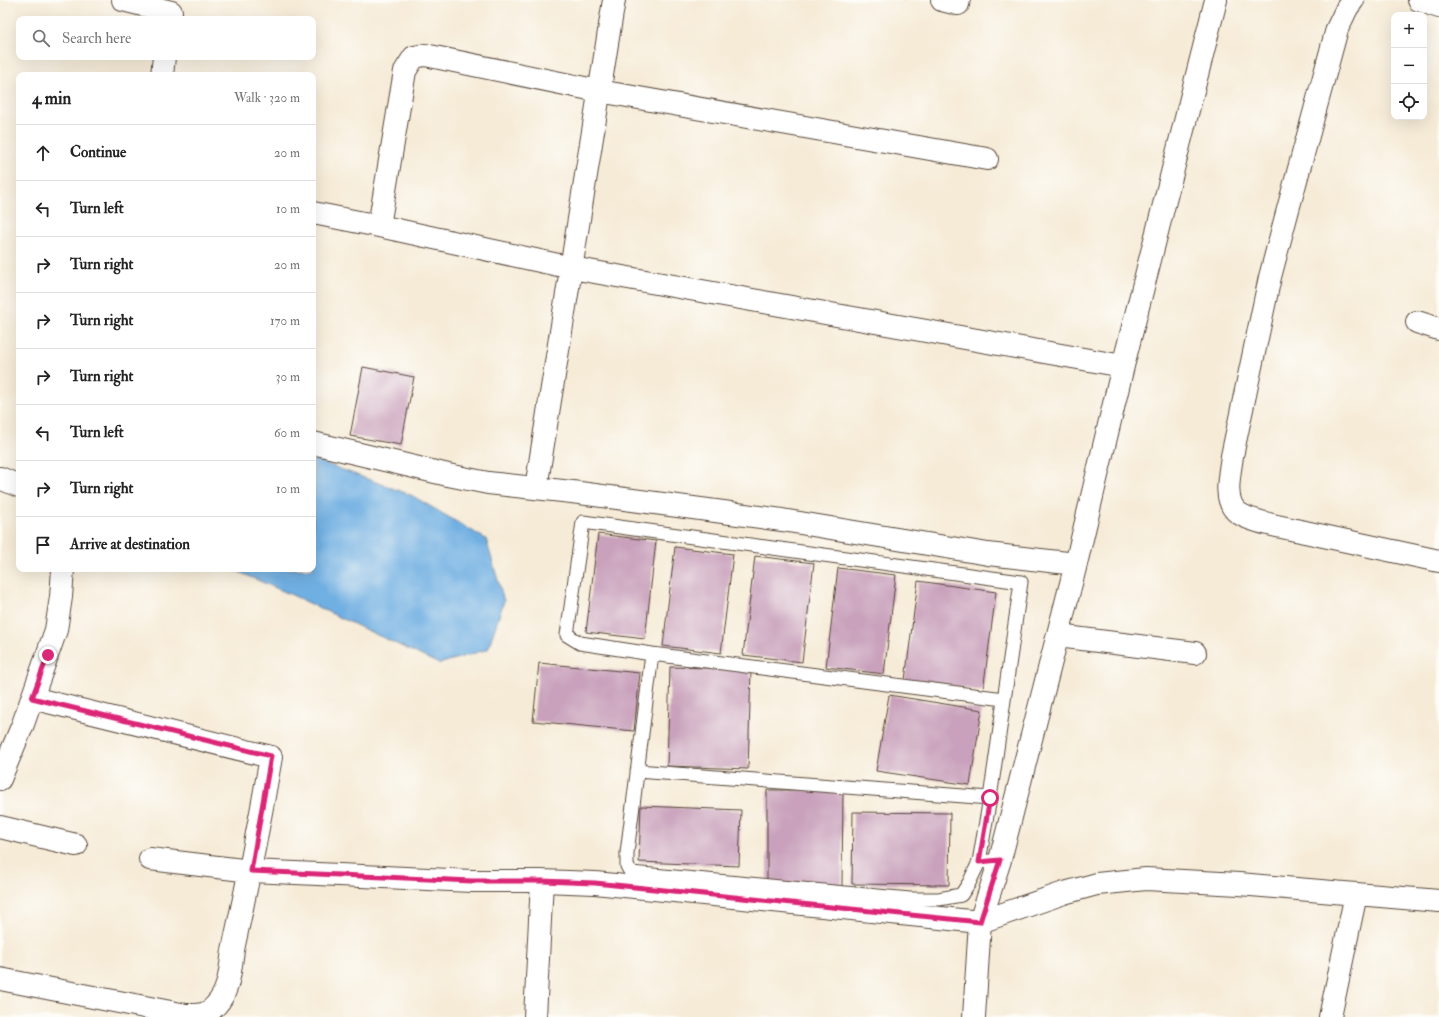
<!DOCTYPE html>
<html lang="en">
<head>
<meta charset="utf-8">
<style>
  :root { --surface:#fff; --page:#f6f6f6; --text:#222; --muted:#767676; --line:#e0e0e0 }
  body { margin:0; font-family:"IM FELL Double Pica",serif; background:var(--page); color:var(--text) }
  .controls { position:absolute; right:12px; top:12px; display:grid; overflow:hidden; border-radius:8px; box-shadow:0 4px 16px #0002 }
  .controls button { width:36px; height:36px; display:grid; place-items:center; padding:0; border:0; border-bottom:1px solid var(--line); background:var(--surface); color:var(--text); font:20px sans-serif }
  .stop { position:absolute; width:12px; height:12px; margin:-9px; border:3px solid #db2777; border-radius:50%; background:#fff }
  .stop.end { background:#db2777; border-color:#fff; box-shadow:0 1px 4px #0008 }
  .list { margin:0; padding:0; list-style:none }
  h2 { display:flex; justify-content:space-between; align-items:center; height:52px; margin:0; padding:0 16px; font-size:17px }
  h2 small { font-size:13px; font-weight:400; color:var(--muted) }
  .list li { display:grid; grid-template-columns:26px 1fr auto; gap:12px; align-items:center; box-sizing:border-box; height:56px; padding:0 16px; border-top:1px solid var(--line) }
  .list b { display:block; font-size:15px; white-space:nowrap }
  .list em { font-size:13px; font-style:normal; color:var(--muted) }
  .icon { flex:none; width:22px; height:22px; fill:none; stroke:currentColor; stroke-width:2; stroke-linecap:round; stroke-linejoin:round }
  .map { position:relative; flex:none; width:1439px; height:1017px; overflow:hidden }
  .search { position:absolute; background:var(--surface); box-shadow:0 4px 16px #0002; left:16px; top:16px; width:300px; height:44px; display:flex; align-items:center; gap:10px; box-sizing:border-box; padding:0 14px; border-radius:8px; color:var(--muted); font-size:15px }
  .panel { position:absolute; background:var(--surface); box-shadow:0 4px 16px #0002; left:16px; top:72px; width:300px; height:500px; border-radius:8px }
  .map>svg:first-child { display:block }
</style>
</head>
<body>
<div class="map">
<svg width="1439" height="1017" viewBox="0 0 1439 1017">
  <rect width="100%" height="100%" fill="#fdfcf7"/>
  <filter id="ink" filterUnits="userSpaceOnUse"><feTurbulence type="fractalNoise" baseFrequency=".025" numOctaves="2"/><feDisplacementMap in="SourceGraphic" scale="8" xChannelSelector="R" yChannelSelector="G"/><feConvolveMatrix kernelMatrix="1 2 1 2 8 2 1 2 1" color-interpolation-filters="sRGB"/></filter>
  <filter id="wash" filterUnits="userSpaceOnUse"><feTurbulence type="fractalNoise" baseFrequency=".012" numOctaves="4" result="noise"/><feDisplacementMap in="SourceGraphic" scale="16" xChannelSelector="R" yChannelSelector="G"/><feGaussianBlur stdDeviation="0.9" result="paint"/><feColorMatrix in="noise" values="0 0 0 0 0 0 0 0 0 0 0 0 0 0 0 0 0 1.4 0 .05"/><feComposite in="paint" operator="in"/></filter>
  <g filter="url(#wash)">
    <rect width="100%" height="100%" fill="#f6ebd7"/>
    <path fill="#6fafe2" stroke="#556c80" d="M313,459L411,495L486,539L504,601L488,649L439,664L292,595L232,569H313Z"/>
    <g id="blocks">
      <path fill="#c9a1bc" d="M363,367L414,377L401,445L350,436Z
        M598,534L656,541L645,639L586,632Z
        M675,547L733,554L721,653L663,646Z
        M755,556L814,563L802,662L743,655Z
        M838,568L896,575L884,674L826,667Z
        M918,581L996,592L983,691L905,680Z
        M539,663L640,673L634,731L533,721Z
        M670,667L751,669L748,769L667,766Z
        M889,695L982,710L970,785L876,771Z
        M767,790H843L842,886L767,885Z
        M641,806L741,810L739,866L639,862Z
        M853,812L950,813L949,885L852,884Z"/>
    </g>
  </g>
  <g filter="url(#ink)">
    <use href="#blocks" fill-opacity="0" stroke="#57473a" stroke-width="1"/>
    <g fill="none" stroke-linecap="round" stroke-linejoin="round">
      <defs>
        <path id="service" d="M652,654L1004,699
          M637,771L990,798
          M979,862L990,798L1021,582L583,522L567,635L580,643L652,654L627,853V866L631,873L910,899H939L961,895L969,883L979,862L1000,860"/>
        <path id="minor" d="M123,0L171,12
          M942,0L958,4L959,0
          M1353,0L1347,8L1337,29L1287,213L1270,277L1232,456C1230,473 1223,498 1236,511C1247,522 1289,528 1305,532C1350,542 1394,551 1439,561
          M1419,0L1439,7
          M162,75L164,57
          M313,213L379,226L405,71L414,57L425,55L599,91L987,159
          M379,226L572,268L1123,366
          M1417,322L1439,329
          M313,443L448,475L488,483L572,492L723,512L782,520L988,554L1076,564
          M0,478L19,486
          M536,488L614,0
          M1058,636L1195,653
          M0,779L23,724L56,630L61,597L63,569
          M0,827L76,845
          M150,859L251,871L472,881H542L595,883L980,922L1064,893L1097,884L1146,879L1239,884L1439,901
          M0,979L186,1015C199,1015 207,1016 216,1005C231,989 230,965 234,945C248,882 260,820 271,757L32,698
          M535,1017L542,881
          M974,1017L980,922L1000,860L1076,564L1123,366L1216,0
          M1330,1017L1356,894"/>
      </defs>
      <use href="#service" stroke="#57473a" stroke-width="15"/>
      <use href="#minor" stroke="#57473a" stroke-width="24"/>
      <use href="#service" stroke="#fff" stroke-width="13"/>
      <use href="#minor" stroke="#fff" stroke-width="22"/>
    </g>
  </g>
  <g fill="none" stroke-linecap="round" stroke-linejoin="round" filter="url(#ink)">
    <path stroke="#db2777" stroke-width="5" d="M48,655L32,698L271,756L251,871L472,881H542L595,883L980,922L1000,860L979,862L990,798"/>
  </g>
</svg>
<div class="controls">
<button>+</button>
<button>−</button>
<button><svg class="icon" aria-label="locate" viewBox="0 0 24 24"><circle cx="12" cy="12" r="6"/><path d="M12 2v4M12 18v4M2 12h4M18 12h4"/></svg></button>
</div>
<div class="stop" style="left:990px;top:798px"></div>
<div class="stop end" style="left:48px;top:655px"></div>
<div class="search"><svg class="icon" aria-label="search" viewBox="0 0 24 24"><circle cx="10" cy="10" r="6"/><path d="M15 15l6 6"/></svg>Search here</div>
<section class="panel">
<h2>4 min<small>Walk · 320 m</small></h2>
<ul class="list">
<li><svg class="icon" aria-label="ahead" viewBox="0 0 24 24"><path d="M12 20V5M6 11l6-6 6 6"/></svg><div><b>Continue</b></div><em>20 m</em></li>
<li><svg class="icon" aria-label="left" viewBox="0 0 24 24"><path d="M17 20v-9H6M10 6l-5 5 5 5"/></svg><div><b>Turn left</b></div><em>10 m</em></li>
<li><svg class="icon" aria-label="right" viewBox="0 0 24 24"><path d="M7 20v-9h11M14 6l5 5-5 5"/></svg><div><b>Turn right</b></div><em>20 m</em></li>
<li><svg class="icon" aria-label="right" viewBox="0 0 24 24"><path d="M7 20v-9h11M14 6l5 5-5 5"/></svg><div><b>Turn right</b></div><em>170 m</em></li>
<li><svg class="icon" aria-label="right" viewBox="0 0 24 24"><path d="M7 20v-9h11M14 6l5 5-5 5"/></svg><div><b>Turn right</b></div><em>30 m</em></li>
<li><svg class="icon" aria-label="left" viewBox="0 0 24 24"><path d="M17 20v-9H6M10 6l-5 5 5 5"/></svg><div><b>Turn left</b></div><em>60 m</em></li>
<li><svg class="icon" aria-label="right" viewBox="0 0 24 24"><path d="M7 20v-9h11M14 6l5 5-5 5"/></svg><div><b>Turn right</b></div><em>10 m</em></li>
<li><svg class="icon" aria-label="arrive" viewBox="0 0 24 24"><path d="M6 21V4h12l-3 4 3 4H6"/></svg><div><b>Arrive at destination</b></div></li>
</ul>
</section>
</div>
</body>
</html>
